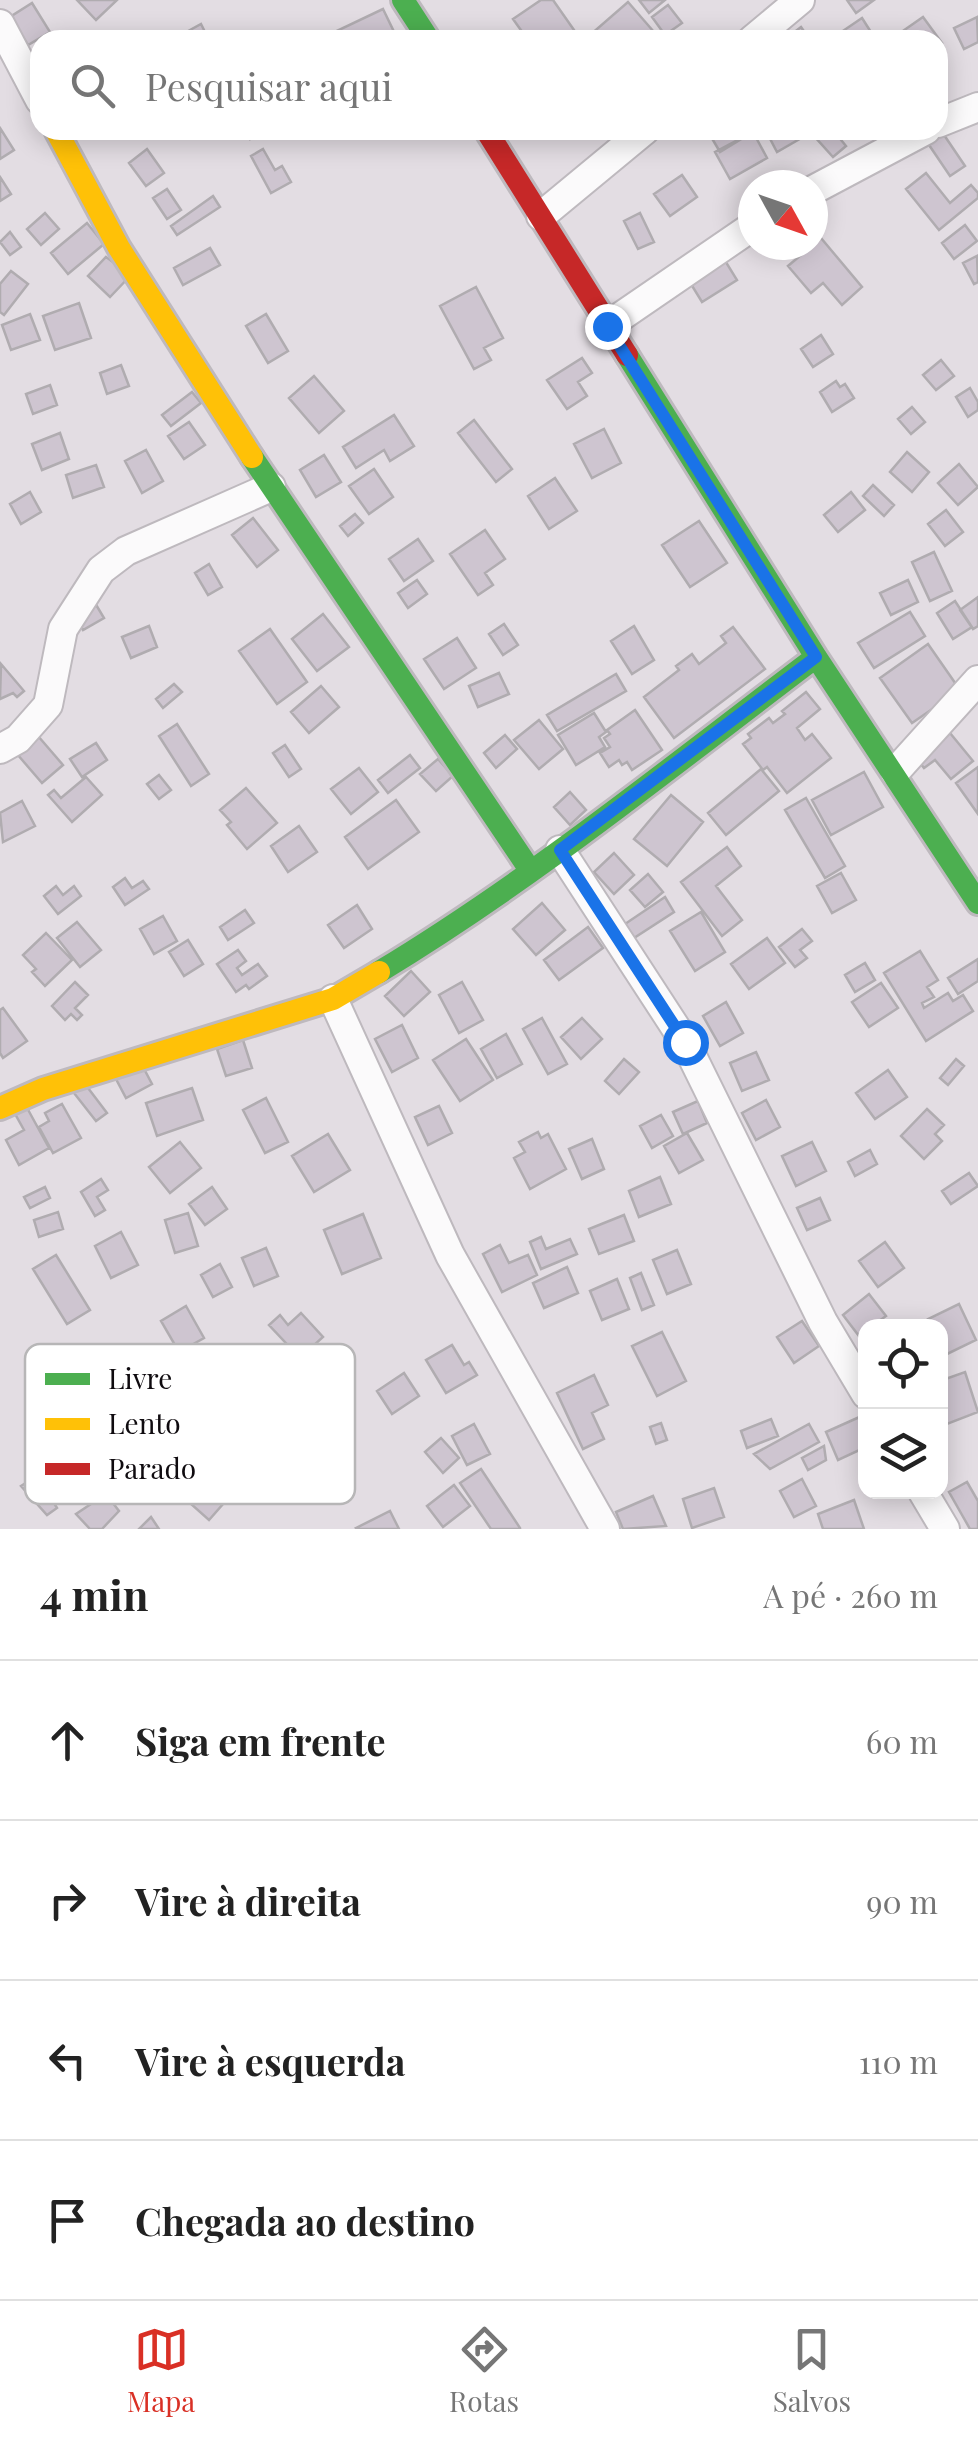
<!DOCTYPE html>
<html lang="pt">
<head>
<meta charset="utf-8">
<style>
  :root { --surface:#fff; --page:#f2f2f2; --text:#222; --muted:#767676; --line:#e0e0e0; --accent:#d93025 }
  body { margin:0; font-family:"Playfair Display",serif; background:var(--page); color:var(--text) }
  .controls { position:absolute; right:30px; bottom:30px; display:grid; overflow:hidden; border-radius:20px; box-shadow:0 5px 25px #0003 }
  .controls button { width:90px; height:90px; display:grid; place-items:center; padding:0; border:0; border-bottom:2px solid var(--line); background:var(--surface); color:var(--text); font:50px sans-serif }
  .compass { position:absolute; left:738px; top:170px; width:90px; height:90px; border-radius:50%; background:var(--surface); box-shadow:0 5px 25px #0003; rotate:130deg }
  .stop { position:absolute; width:30px; height:30px; margin:-22px; border:8px solid #1a73e8; border-radius:50%; background:#fff }
  .stop.end { background:#1a73e8; border-color:#fff; box-shadow:0 2px 10px #0008 }
  .list { margin:0; padding:0; list-style:none }
  h2 { display:flex; justify-content:space-between; align-items:center; height:130px; margin:0; padding:0 40px; font-size:42px }
  h2 small { font-size:32px; font-weight:400; color:var(--muted) }
  .list li { display:grid; grid-template-columns:65px 1fr auto; gap:30px; align-items:center; box-sizing:border-box; height:160px; padding:0 40px; border-top:2px solid var(--line) }
  .list b { display:block; font-size:38px; white-space:nowrap }
  .list em { font-size:32px; font-style:normal; color:var(--muted) }
  .icon { flex:none; width:55px; height:55px; fill:none; stroke:currentColor; stroke-width:2; stroke-linecap:round; stroke-linejoin:round }
  .map { position:relative; flex:none; width:978px; height:1529px; overflow:hidden }
  .search { position:absolute; background:var(--surface); box-shadow:0 5px 25px #0003; left:30px; right:30px; top:30px; height:110px; display:flex; align-items:center; gap:25px; box-sizing:border-box; padding:0 35px; border-radius:30px; color:var(--muted); font-size:38px }
  .sheet { height:770px; background:var(--surface) }
  nav { display:flex; justify-content:space-around; align-items:center; box-sizing:border-box; height:140px; border-top:2px solid var(--line); background:var(--surface); font-size:28px; color:var(--muted) }
  nav a { display:grid; justify-items:center; gap:5px }
  nav .on { color:var(--accent) }
  .map>svg:first-child { display:block }
</style>
</head>
<body>
<div class="map">
<svg width="978" height="1529" viewBox="0 0 978 1529">
  <rect width="100%" height="100%" fill="#e3dde3"/>
  <path fill="#cec5d0" stroke="#b0acb0" stroke-width="2.5" d="M77,0H117L96,20Z
    M541,0H553L581,40H528L513,19Z
    M639,0H665L649,13Z
    M847,0H874L856,13Z
    M628,2L654,32L644,40H595L590,35Z
    M32,3L50,32L28,45L10,17Z
    M668,5L682,23L665,35L652,17Z
    M383,9L398,40H328L326,36Z
    M923,17L942,43L938,46V40H905L900,33Z
    M977,17L978,42L964,49L954,28Z
    M862,18L876,40H836L834,37Z
    M201,24L209,40H172Z
    M801,27L810,40H784Z
    M0,128L14,150L0,159Z
    M940,129L965,166L950,176L925,139Z
    M245,130H268L250,139Z
    M707,130H756L720,152Z
    M768,130H799L803,137L777,152L766,131Z
    M823,130H833L846,146L833,157L815,137Z
    M753,132L767,158L730,179L715,152Z
    M147,149L164,173L146,186L129,163Z
    M263,149L275,170L282,166L291,182L271,193L251,156Z
    M926,173L950,203L971,185L978,193V198L939,230L906,189Z
    M682,175L697,197L670,216L654,194Z
    M0,177L11,194L0,201Z
    M167,189L181,210L167,219L153,198Z
    M213,196L220,207L177,235L171,226Z
    M45,213L59,229L41,245L27,229Z
    M640,213L654,242L638,249L624,221Z
    M87,223L104,244L68,274L51,253Z
    M965,225L977,241L954,259L942,243Z
    M10,232L21,247L10,255L0,242Z
    M821,238L862,287L842,305L823,283L811,293L788,266Z
    M210,248L220,265L183,285L174,268Z
    M721,254L737,280L702,302L686,276Z
    M977,256L978,282L974,284L963,263Z
    M106,257L131,275L110,297L88,276Z
    M11,271L28,284L4,315L0,312V284Z
    M476,287L503,338L484,348L491,360L474,369L440,306Z
    M79,303L91,338L55,350L43,316Z
    M30,314L40,340L11,350L2,325Z
    M266,314L288,351L268,363L246,326Z
    M821,335L833,354L813,367L801,349Z
    M582,358L592,373L578,382L587,396L567,409L547,380Z
    M941,360L954,376L936,390L923,375Z
    M121,365L129,386L107,394L100,373Z
    M314,376L344,411L319,433L289,398Z
    M836,381L840,387L845,384L854,398L832,412L820,392Z
    M50,385L57,405L33,414L26,394Z
    M970,388L978,402V410L968,417L956,397Z
    M192,392L201,403L171,426L162,415Z
    M912,407L925,422L911,434L898,419Z
    M394,415L414,446L390,461L384,450L356,468L343,447Z
    M474,420L512,469L496,482L458,433Z
    M189,422L205,445L184,459L168,436Z
    M604,429L621,463L592,478L574,444Z
    M60,433L69,459L42,470L32,444Z
    M146,450L163,481L142,493L125,461Z
    M907,452L929,472L912,492L890,472Z
    M324,455L341,482L316,497L300,470Z
    M959,464L978,487L958,505L938,483Z
    M96,465L104,487L73,498L66,475Z
    M374,469L393,497L369,514L349,486Z
    M555,478L577,511L549,529L528,496Z
    M873,485L894,505L884,516L863,496Z
    M30,492L41,512L21,524L10,504Z
    M851,492L865,510L838,532L824,515Z
    M946,510L963,532L945,546L928,524Z
    M355,514L363,523L348,536L340,526Z
    M253,518L278,550L257,567L232,535Z
    M699,521L727,563L690,587L662,545Z
    M485,530L505,559L485,573L493,585L478,595L450,554Z
    M418,539L433,561L404,581L389,559Z
    M934,552L952,591L930,601L912,562Z
    M209,564L222,587L208,595L195,573Z
    M417,580L427,594L408,608L398,593Z
    M908,580L918,602L891,615L880,593Z
    M978,597V626L973,629L960,610Z
    M955,601L972,627L953,639L937,613Z
    M95,603L104,618L83,630L74,616Z
    M910,612L925,636L874,668L858,643Z
    M323,614L349,647L317,671L292,639Z
    M504,624L518,645L503,655L489,634Z
    M149,626L157,647L131,658L122,637Z
    M634,626L654,660L632,674L611,641Z
    M733,627L765,669L674,738L644,697L679,670L676,666L692,654L699,664L726,643L721,636Z
    M270,629L307,682L277,704L239,651Z
    M457,638L476,668L444,689L424,659Z
    M928,644L960,690L912,723L880,678Z
    M1,664L24,691L17,697L13,693L0,699Z
    M499,673L509,694L478,707L469,686Z
    M616,674L626,691L557,731L547,715Z
    M174,684L182,692L163,708L156,699Z
    M321,686L339,707L309,733L291,712Z
    M806,692L820,709L797,728L805,740L812,734L831,758L787,793L767,767L763,770L743,744L751,738L748,734L769,718L773,723L785,714L782,711Z
    M635,710L662,750L632,770L627,762L622,765L619,760L609,767L600,753L610,747L604,738L610,734L607,730Z
    M594,713L606,732L599,737L605,747L576,765L558,735Z
    M539,720L563,749L539,769L514,740Z
    M177,724L209,774L191,786L159,736Z
    M950,733L973,761L951,779L935,760L924,768L912,753L932,749Z
    M505,735L517,749L496,768L484,753Z
    M38,736L63,765L42,783L17,754Z
    M96,743L107,760L82,777L70,759Z
    M285,745L301,769L289,777L273,753Z
    M410,755L420,768L388,793L378,780Z
    M438,759L453,776L436,791L420,774Z
    M978,767V814L956,783Z
    M359,768L378,792L351,814L331,789Z
    M761,769L779,791L726,835L708,813Z
    M864,772L883,807L831,835L812,800Z
    M159,775L171,790L159,799L147,784Z
    M86,777L102,795L72,822L48,795L54,790L61,798Z
    M246,788L277,823L247,849L227,825L231,822L220,810Z
    M570,792L586,810L570,825L554,807Z
    M671,795L703,822L667,866L634,839Z
    M806,798L845,866L825,878L785,810Z
    M396,800L419,832L368,869L345,837Z
    M22,801L35,826L3,842L0,813Z
    M299,826L317,852L288,872L271,846Z
    M727,847L741,866L716,886L742,920L722,936L681,882Z
    M614,853L634,875L614,894L594,872Z
    M841,873L856,900L832,913L817,886Z
    M648,874L663,892L645,907L630,890Z
    M125,878L132,888L143,881L149,889L125,905L113,887Z
    M56,886L63,895L74,886L81,896L58,914L44,896Z
    M665,897L674,912L634,938L625,924Z
    M542,903L565,930L536,955L513,929Z
    M357,905L372,929L344,948L328,925Z
    M245,910L254,923L228,940L220,927Z
    M701,912L725,952L695,971L670,931Z
    M163,916L177,941L154,954L140,929Z
    M77,922L101,950L80,967L57,938Z
    M588,927L603,948L559,980L544,960Z
    M802,929L812,941L800,950L807,958L795,967L779,947Z
    M46,933L72,960L45,986L32,972L36,969L23,955Z
    M767,938L785,963L749,989L731,964Z
    M188,940L203,964L184,976L169,952Z
    M238,950L246,961L237,968L242,975L258,964L267,976L249,989L246,985L236,992L217,964Z
    M920,951L938,980L927,987L934,997L922,1003L924,1008L948,993L953,1001L963,995L973,1011L926,1041L884,973Z
    M978,959V981L958,994L948,978Z
    M865,963L875,980L855,992L845,975Z
    M411,971L430,992L404,1016L385,996Z
    M75,982L88,995L75,1008L82,1015L77,1020L71,1014L65,1020L52,1006Z
    M462,982L483,1020L459,1033L439,995Z
    M881,983L898,1008L869,1027L852,1002Z
    M726,1002L743,1033L720,1046L703,1016Z
    M3,1008L27,1041L3,1058L0,1053V1010Z
    M542,1018L567,1064L548,1074L523,1029Z
    M582,1018L602,1039L581,1059L561,1037Z
    M402,1025L418,1058L392,1072L375,1039Z
    M506,1034L522,1064L497,1078L481,1049Z
    M466,1039L493,1080L460,1101L433,1060Z
    M243,1040L252,1068L226,1076L217,1049Z
    M756,1052L769,1080L742,1091L730,1063Z
    M624,1059L639,1072L619,1094L605,1081Z
    M956,1059L964,1066L948,1085L940,1078Z
    M142,1065L152,1084L126,1098L116,1079Z
    M888,1070L907,1097L875,1119L856,1093Z
    M85,1084L107,1113L96,1121L74,1093Z
    M192,1088L203,1120L157,1136L146,1103Z
    M266,1098L288,1142L265,1153L243,1110Z
    M766,1100L780,1127L756,1140L742,1113Z
    M698,1101L707,1123L683,1134L673,1112Z
    M62,1104L81,1138L53,1153L39,1127L49,1121L45,1113Z
    M26,1106L49,1148L19,1165L6,1140L24,1130L14,1112Z
    M439,1106L452,1133L428,1145L415,1117Z
    M927,1109L944,1125L935,1134L942,1141L924,1159L901,1136Z
    M661,1115L673,1136L652,1148L640,1126Z
    M538,1132L541,1138L548,1134L566,1169L530,1189L514,1158L525,1152L519,1142Z
    M687,1133L703,1160L679,1173L664,1146Z
    M328,1134L350,1170L314,1192L292,1156Z
    M592,1139L604,1169L582,1179L569,1149Z
    M180,1142L201,1168L170,1193L149,1167Z
    M812,1142L826,1171L796,1186L782,1156Z
    M870,1150L877,1164L855,1176L848,1162Z
    M969,1173L978,1186L951,1204L942,1191Z
    M660,1177L671,1204L639,1217L629,1191Z
    M101,1179L108,1190L97,1197L105,1210L95,1216L81,1192Z
    M45,1187L50,1198L30,1208L24,1197Z
    M212,1187L227,1209L205,1225L189,1204Z
    M820,1198L830,1220L807,1230L797,1208Z
    M58,1212L63,1229L39,1237L34,1220Z
    M188,1213L198,1246L175,1253L165,1220Z
    M363,1214L381,1258L342,1274L324,1230Z
    M624,1215L634,1241L599,1254L589,1229Z
    M121,1232L138,1265L111,1278L95,1246Z
    M541,1237L546,1249L570,1239L577,1254L541,1269L530,1242Z
    M885,1242L904,1268L878,1287L859,1261Z
    M500,1245L509,1263L528,1255L537,1275L502,1292L483,1254Z
    M266,1248L278,1276L254,1286L242,1258Z
    M677,1250L691,1284L667,1294L653,1260Z
    M56,1255L90,1310L67,1324L33,1269Z
    M220,1264L232,1287L213,1297L201,1275Z
    M567,1267L578,1293L544,1308L533,1283Z
    M641,1273L654,1305L642,1310L630,1278Z
    M617,1279L629,1309L602,1320L590,1291Z
    M869,1294L886,1316L872,1326H866V1332L859,1336L843,1315Z
    M959,1304L976,1340L945,1355L940,1345V1326H931L928,1319Z
    M186,1306L204,1338L179,1352L161,1321Z
    M301,1313L323,1337L300,1358L269,1325L280,1315L288,1325Z
    M802,1321L819,1346L794,1363L777,1337Z
    M662,1332L686,1381L657,1396L632,1346Z
    M452,1345L464,1365L469,1362L477,1375L446,1393L426,1360Z
    M965,1372L978,1412L947,1424L940,1407V1381Z
    M404,1373L419,1396L392,1414L377,1391Z
    M594,1375L608,1405L592,1413L604,1439L583,1449L557,1393Z
    M864,1415L866,1447L838,1460L826,1432Z
    M771,1419L778,1436L747,1448L741,1431Z
    M661,1423L667,1440L656,1444L650,1427Z
    M474,1424L490,1454L467,1465L452,1436Z
    M809,1424L819,1442L770,1469L754,1454Z
    M441,1438L459,1458L443,1473L425,1452Z
    M824,1446L826,1460L808,1470L802,1458Z
    M68,1464L78,1477L51,1498L57,1508L47,1515L21,1486L46,1470L52,1476Z
    M481,1469L520,1528L519,1529H491L460,1483Z
    M802,1479L816,1506L794,1517L780,1491Z
    M213,1480L230,1496L209,1520L191,1504Z
    M967,1482L978,1501V1529H970L949,1492Z
    M454,1485L470,1506L443,1527L427,1506Z
    M714,1488L724,1517L692,1528L683,1499Z
    M106,1494L119,1511L102,1529H90L76,1514Z
    M653,1496L666,1526L623,1529L616,1512Z
    M854,1500L864,1529H823L818,1514Z
    M390,1511L399,1529H357L356,1528Z
    M151,1517L159,1529H139Z"/>
  <g fill="none" stroke-linecap="round" stroke-linejoin="round">
    <defs>
      <path id="street" d="M0,24L40,100
        M752,40L800,0
        M938,123L978,107
        M813,190L926,130
        M541,216L645,130
        M607,326L753,226
        M0,749L18,739L48,705L63,629L101,570L126,551L271,487
        M895,772L978,680
        M560,850L685,1042L823,1322L866,1394
        M333,999L450,1255L605,1529
        M923,1492L945,1529"/>
      <path id="fast" d="M403,0L429,40
        M627,355L816,657L978,903
        M252,457L530,870
        M379,972C533,879 673,765 816,657"/>
      <path id="slow" d="M56,130L119,248L252,457
        M0,1108L43,1089L333,999L379,972"/>
      <path id="jam" d="M486,130L627,355"/>
    </defs>
    <use href="#street" stroke="#beb9be" stroke-width="32"/>
    <use href="#fast" stroke="#beb9be" stroke-width="28"/>
    <use href="#slow" stroke="#beb9be" stroke-width="28"/>
    <use href="#jam" stroke="#beb9be" stroke-width="28"/>
    <use href="#street" stroke="#fbfafb" stroke-width="28"/>
    <use href="#fast" stroke="#4caf50" stroke-width="22"/>
    <use href="#slow" stroke="#ffc107" stroke-width="22"/>
    <use href="#jam" stroke="#c62828" stroke-width="22"/>
  </g>
  <g fill="none" stroke-linecap="round" stroke-linejoin="round">
    <path stroke="#1a73e8" stroke-width="12" d="M607,326L816,657L560,850L685,1042"/>
  </g>
  <rect x="25" y="1344" width="330" height="160" rx="15" fill="#fff" stroke="#b7b6b7" stroke-width="2.5"/>
  <rect x="45" y="1373" width="45" height="12" fill="#4caf50"/>
  <rect x="45" y="1418" width="45" height="12" fill="#ffc107"/>
  <rect x="45" y="1463" width="45" height="12" fill="#c62828"/>
  <g font-size="28" fill="#0f0b0f">
    <text x="108" y="1389">Livre</text>
    <text x="108" y="1434">Lento</text>
    <text x="108" y="1479">Parado</text>
  </g>
</svg>
<div class="controls">
<button><svg class="icon" aria-label="locate" viewBox="0 0 24 24"><circle cx="12" cy="12" r="6"/><path d="M12 2v4M12 18v4M2 12h4M18 12h4"/></svg></button>
<button><svg class="icon" aria-label="layers" viewBox="0 0 24 24"><path d="M12 4l9 5-9 5-9-5zM3 14l9 5 9-5"/></svg></button>
</div>
<svg class="compass" viewBox="-18 -18 36 36"><path d="M0-13l5 13h-10z" fill="#e53935"/><path d="M0 13l5-13h-10z" fill="#767676"/></svg>
<div class="stop" style="left:685px;top:1042px"></div>
<div class="stop end" style="left:607px;top:326px"></div>
<div class="search"><svg class="icon" aria-label="search" viewBox="0 0 24 24"><circle cx="10" cy="10" r="6"/><path d="M15 15l6 6"/></svg>Pesquisar aqui</div>
</div>
<section class="sheet">
<h2>4 min<small>A pé · 260 m</small></h2>
<ul class="list">
<li><svg class="icon" aria-label="ahead" viewBox="0 0 24 24"><path d="M12 20V5M6 11l6-6 6 6"/></svg><div><b>Siga em frente</b></div><em>60 m</em></li>
<li><svg class="icon" aria-label="right" viewBox="0 0 24 24"><path d="M7 20v-9h11M14 6l5 5-5 5"/></svg><div><b>Vire à direita</b></div><em>90 m</em></li>
<li><svg class="icon" aria-label="left" viewBox="0 0 24 24"><path d="M17 20v-9H6M10 6l-5 5 5 5"/></svg><div><b>Vire à esquerda</b></div><em>110 m</em></li>
<li><svg class="icon" aria-label="arrive" viewBox="0 0 24 24"><path d="M6 21V4h12l-3 4 3 4H6"/></svg><div><b>Chegada ao destino</b></div></li>
</ul>
</section>
<nav>
<a class="on"><svg class="icon" aria-label="map" viewBox="0 0 24 24"><path d="M3 6l6-2 6 2 6-2v14l-6 2-6-2-6 2zM9 4v14M15 6v14"/></svg>Mapa</a>
<a><svg class="icon" aria-label="directions" viewBox="0 0 24 24"><path d="M12 3l9 9-9 9-9-9zM9 14v-3h6M13 9l2 2-2 2"/></svg>Rotas</a>
<a><svg class="icon" aria-label="saved" viewBox="0 0 24 24"><path d="M7 4h10v16l-5-4-5 4z"/></svg>Salvos</a>
</nav>
</body>
</html>
